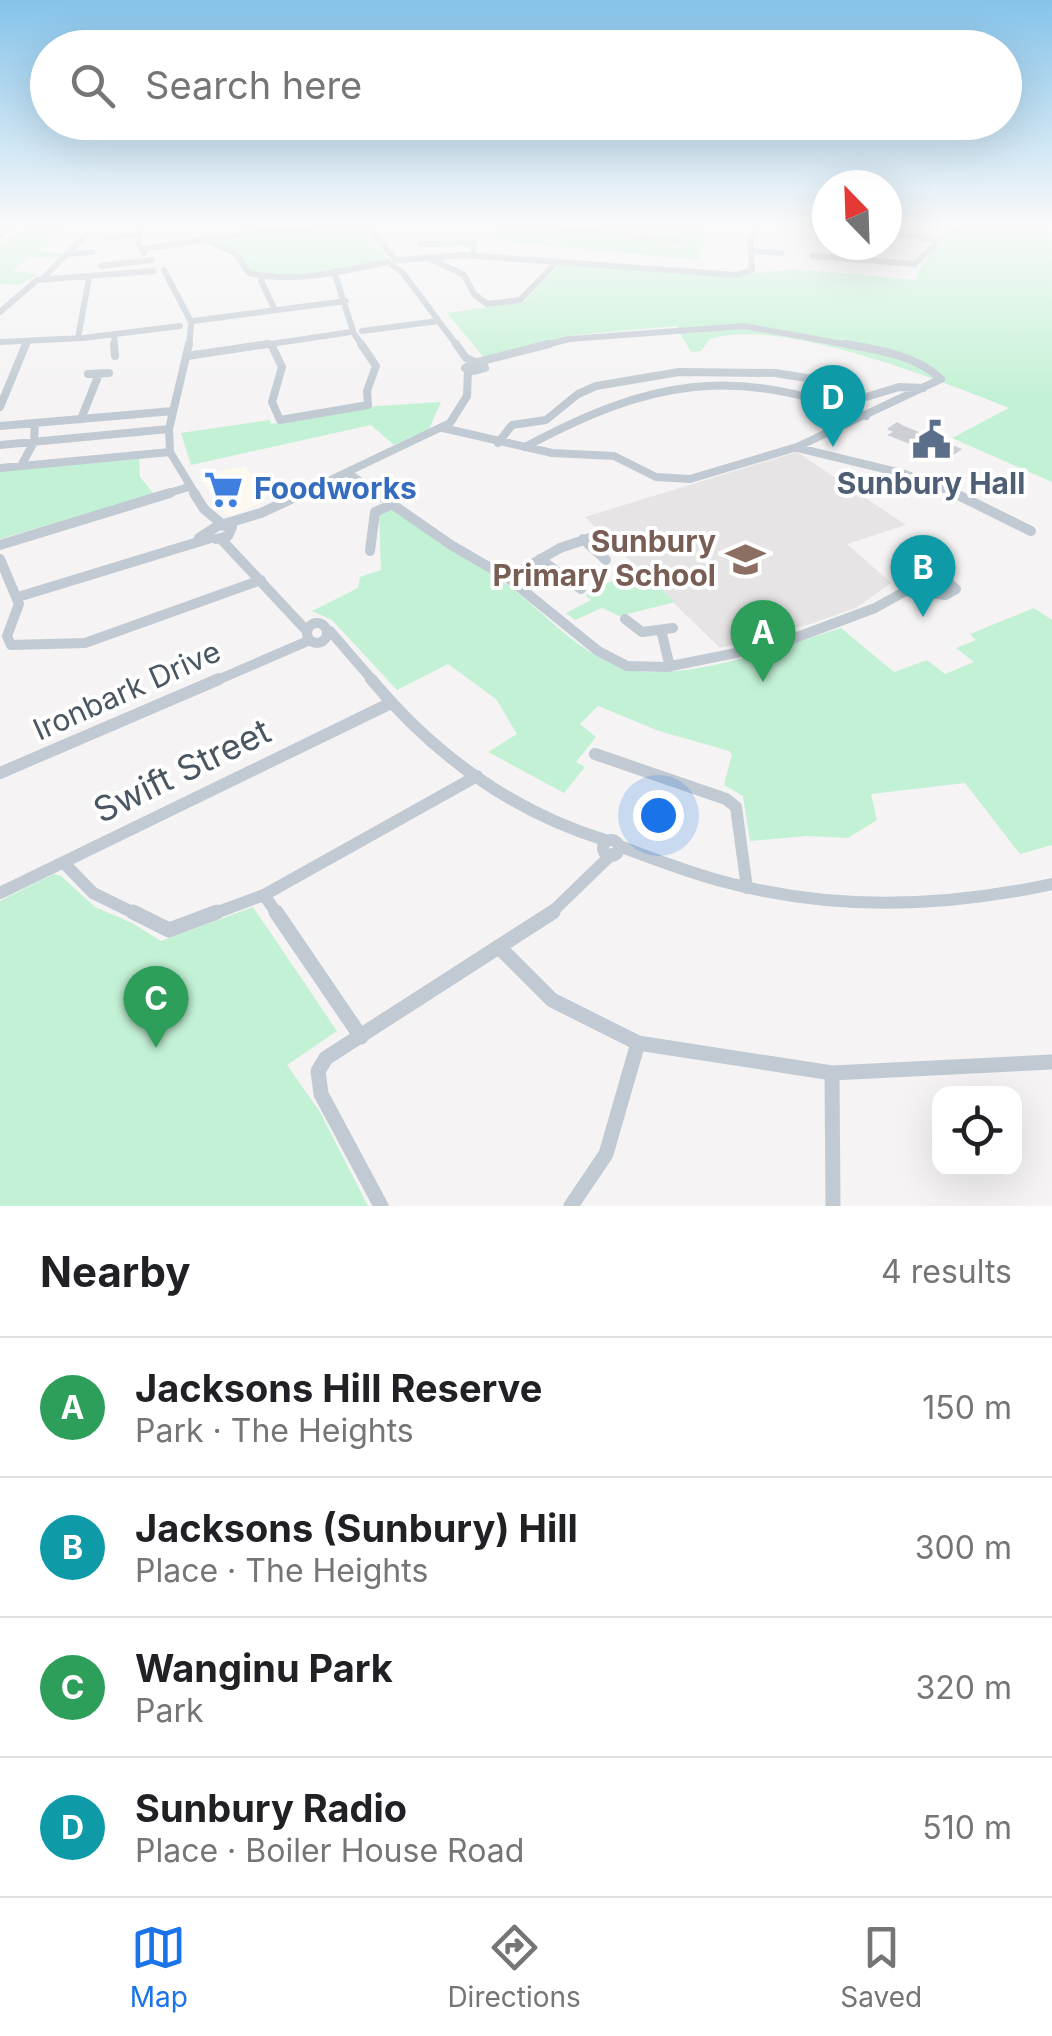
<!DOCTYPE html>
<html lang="en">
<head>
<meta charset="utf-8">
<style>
  :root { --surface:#fff; --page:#f6f6f6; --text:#202124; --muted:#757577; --line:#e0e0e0; --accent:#1a73e8 }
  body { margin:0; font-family:Inter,sans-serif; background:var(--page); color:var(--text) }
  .controls { position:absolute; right:30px; bottom:30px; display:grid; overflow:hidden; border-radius:20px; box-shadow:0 10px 40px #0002 }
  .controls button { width:90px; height:90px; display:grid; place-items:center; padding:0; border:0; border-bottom:2px solid var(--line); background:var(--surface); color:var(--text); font:50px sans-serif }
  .compass { position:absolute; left:812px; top:170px; width:90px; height:90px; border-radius:50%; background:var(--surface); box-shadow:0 10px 40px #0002; rotate:337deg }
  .you { position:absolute; left:658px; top:815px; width:35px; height:35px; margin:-25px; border:8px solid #fff; border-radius:50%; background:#1a73e8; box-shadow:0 0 0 15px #1a73e833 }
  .badge { display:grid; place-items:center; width:65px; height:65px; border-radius:50%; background:var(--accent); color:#fff; font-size:32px; font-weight:700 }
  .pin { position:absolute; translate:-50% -82px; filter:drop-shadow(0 2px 5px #0008) }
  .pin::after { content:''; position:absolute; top:52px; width:35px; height:30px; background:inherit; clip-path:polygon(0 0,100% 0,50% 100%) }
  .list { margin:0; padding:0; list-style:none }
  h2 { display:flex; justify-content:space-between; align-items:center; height:130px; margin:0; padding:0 40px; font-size:42px }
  h2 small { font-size:32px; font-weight:400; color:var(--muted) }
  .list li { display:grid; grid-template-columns:65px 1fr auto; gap:30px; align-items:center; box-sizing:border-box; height:140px; padding:0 40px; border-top:2px solid var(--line) }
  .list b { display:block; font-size:38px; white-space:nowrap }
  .list p { margin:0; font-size:32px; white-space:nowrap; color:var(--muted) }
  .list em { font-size:32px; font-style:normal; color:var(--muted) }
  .icon { flex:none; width:55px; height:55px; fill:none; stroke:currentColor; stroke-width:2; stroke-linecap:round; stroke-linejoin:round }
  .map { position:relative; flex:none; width:1052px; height:1206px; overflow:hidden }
  .search { position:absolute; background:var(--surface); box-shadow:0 10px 40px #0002; left:30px; right:30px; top:30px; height:110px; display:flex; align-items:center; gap:25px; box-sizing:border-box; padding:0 35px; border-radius:55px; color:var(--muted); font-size:38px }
  .sheet { height:690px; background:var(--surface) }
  nav { display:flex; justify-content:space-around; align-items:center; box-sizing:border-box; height:140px; border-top:2px solid var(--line); background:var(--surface); font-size:28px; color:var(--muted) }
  nav a { display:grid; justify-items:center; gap:5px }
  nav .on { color:var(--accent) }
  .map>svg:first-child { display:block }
</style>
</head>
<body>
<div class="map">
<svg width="1052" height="1206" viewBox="0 0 1052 1206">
  <rect width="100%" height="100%" fill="#f5f3f3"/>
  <path fill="#fdf9ef" d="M245,466L265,493L261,495L265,501L234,515H226L199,475Z"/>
  <path fill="#e6e4e5" d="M797,452L906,525L847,544L891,583L856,608L810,624L720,648L585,517Z"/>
  <path fill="#c3f1d5" d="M25,227H91L68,229L38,251L63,253L58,258L30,257L11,271L38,274L20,285L0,284V245Z
    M363,227L387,258C363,270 278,282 253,272C243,268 244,262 237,255C231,250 222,246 216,243L218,237Z
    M496,227H710L697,260L485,240Z
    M970,227H1052V482L952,438L1009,408C941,381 779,316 710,339L701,351L691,352L676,326L574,335L485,359L447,313L523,302L562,263L729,276L796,269L916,280C924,251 945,240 970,227Z
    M441,402L429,429L394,445L371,425L191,465L181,433L270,420L271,424L377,406Z
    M139,459L140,477L154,494L0,539V470Z
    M394,509C429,534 467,556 502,581C548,613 588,669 648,672C704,675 787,645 841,628L894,672L927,660L945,674L974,662L956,648L976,640L970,634L1034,608L1052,620V845L1020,854L965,783L871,794L877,820L848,838L807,836L750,841L743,796L724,785L732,754L729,751L659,731L598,706L580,724L596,737L576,762L585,767L564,793L488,752L517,734L496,699L448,664L397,690L332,620L312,611L358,588L360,577L381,570L379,514Z
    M645,574L675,602L619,616L602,608L575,620L566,613L591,600L586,596L589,591L624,576Z
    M54,874L61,876L95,907L132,923L161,941L253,907L337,1031L287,1065L320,1112L368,1206H0V901Z"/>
  <path fill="#cdcfd5" d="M897,422L904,426L962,449L948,459L887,435L893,432L887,429Z"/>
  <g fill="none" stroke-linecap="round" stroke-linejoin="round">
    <path stroke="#c1cad2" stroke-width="6" d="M140,227L139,245L144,253
      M368,227L396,260
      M535,227L678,240L665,239
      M810,227L827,228
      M887,232L939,240
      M105,238L139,234
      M207,240L235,253L249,273C296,284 342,271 388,262
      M421,244L475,243L472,255
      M141,249L259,232L352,227
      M751,251L782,253
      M67,254L92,252
      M813,256L915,264L939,240L964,227
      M429,258L464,275L474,294L487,304L520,300L558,261
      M400,260L464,255L736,275L752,270L750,241L758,227
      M392,265L403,273L458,347
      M101,266L152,260
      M164,270L190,320
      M334,271L353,331
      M264,276L261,281L275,310
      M42,279L87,234
      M0,312L37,280L153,271
      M193,321L346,301
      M362,331L438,321
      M114,334L115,347
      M355,335L363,347
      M78,338L89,278
      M0,342L83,338L180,326
      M25,347L27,341
      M189,347L191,325
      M251,347L351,332
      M539,347L569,339L744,326L860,347"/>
    <path stroke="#c1cad2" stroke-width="8" d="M114,344L115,356
      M189,344L169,429L170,452L196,495
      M456,344L466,358L475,362
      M272,346L282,367L272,402L280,420L368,405L367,391L376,366L361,344
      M187,356L268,344
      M475,362L483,364L485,368L474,371L465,368Z
      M478,362L549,344
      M88,374L109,373
      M0,407L26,344
      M81,419L99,374
      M0,426L173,411
      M443,428L552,453L614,456L656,477L690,479L797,447L941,379C915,355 879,350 846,344
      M498,443L512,425L546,420L578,394L596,386L679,372L775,373L813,379L866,397L899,387L923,388
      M0,445L169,429
      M525,447C650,380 731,365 866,416
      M798,448L905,474L960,495
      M21,466L34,442L35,423
      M0,468L170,452
      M348,473L380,495
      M162,495L189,487
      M299,495L450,423L467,396L468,370"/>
    <path stroke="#c1cad2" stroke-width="10" d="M194,493L204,509L222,524
      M376,493L451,545L508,578L598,651L627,666L666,667L776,645L875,608L931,577L943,578L956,589L945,595L912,591
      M954,493L1031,531
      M224,524L261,513L304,493
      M199,538L219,525L232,527L228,536L216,539
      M220,538L306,630
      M583,539L606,560
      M0,545L170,493
      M370,551L375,512L393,504
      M0,559L19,604L7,636L11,645L85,643L261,580
      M540,559L581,589
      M508,578L560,548L596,536
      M18,597L211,538
      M625,619L642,632L673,628
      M307 633a10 10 0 1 1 20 0a10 10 0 1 1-20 0Z
      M661,630L670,667
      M330,631L374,682
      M213,682L310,640"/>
    <path stroke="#c1cad2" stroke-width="12" d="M371,679C434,755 514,813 608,841
      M595,754L726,799L736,807L747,888
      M0,773L219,679
      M603 848a8 8 0 1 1 16 0a8 8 0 1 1-16 0Z
      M619,846C655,859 692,874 729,883C835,911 946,907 1052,884
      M63,862L93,893L138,915
      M0,893L391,703
      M264,895L278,915
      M210,915L264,895L477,776
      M549,915L612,854"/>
    <path stroke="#c1cad2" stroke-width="15" d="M133,912L169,930L217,912
      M276,912L361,1037
      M501,949L552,1000L638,1043L832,1073L1052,1062
      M832,1073L833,1206
      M381,1206L321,1094L318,1071L326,1058L553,912
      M571,1206L606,1154L638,1043"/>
    <path stroke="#b5b8bd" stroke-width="2.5" d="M0,236L13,227"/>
  </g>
  <linearGradient id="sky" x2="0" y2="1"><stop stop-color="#85c3ea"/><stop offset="0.57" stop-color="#fafafa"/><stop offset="1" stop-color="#fafafa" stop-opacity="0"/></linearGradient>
  <rect width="1052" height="396" fill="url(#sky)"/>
  <defs>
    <symbol id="civic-bare" viewBox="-9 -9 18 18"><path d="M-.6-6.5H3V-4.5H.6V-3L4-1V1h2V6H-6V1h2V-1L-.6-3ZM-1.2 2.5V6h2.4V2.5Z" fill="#5c6f8a" stroke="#fff" stroke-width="2.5" paint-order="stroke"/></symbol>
    <symbol id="supermarket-bare" viewBox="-9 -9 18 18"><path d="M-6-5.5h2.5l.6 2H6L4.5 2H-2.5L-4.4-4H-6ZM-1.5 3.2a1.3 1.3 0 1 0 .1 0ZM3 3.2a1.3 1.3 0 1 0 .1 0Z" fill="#3f7fe0" stroke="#fff" stroke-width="2.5" paint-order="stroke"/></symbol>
    <symbol id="school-bare" viewBox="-9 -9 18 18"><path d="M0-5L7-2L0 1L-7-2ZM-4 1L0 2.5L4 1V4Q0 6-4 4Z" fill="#8d6e63" stroke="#fff" stroke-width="2.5" paint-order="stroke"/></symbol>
  </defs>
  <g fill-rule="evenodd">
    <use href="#civic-bare" x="904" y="412" width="55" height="55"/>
    <use href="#supermarket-bare" x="196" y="462" width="55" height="55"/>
    <use href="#school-bare" x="718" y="532" width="55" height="55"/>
  </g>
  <g text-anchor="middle" stroke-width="8" stroke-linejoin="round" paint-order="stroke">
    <g font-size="30" font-weight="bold" fill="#4e5e75" stroke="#fff">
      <text x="931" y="494">Sunbury Hall</text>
    </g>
    <g font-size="30" font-weight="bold" fill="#366cbe" stroke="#fff" text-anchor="start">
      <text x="254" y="499">Foodworks</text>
    </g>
    <g font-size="30" font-weight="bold" fill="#785e54" stroke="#fff" text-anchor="end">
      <text x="716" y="552">Sunbury<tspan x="716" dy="34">Primary School</tspan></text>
    </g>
    <g font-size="30" fill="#4a5661" stroke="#fff">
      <text transform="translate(127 691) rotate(-24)" y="10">Ironbark Drive</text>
    </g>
    <g font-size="35" fill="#4a5661" stroke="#fff">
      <text transform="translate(182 771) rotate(-26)" y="12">Swift Street</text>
    </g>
  </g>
</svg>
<div class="controls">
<button><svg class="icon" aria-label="locate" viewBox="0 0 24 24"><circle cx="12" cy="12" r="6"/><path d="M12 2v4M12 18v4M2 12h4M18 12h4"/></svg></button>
</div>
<svg class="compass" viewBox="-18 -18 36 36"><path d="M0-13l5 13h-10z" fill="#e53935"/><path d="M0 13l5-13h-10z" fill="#757577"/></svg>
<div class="you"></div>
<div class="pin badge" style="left:763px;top:682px;background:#2e9e5b">A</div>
<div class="pin badge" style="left:923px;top:617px;background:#0f9aa8">B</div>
<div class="pin badge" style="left:156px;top:1048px;background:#2e9e5b">C</div>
<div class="pin badge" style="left:833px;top:447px;background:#0f9aa8">D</div>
<div class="search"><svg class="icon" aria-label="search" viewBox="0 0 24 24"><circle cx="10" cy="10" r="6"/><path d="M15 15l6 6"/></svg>Search here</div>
</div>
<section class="sheet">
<h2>Nearby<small>4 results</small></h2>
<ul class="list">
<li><span class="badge" style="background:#2e9e5b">A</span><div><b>Jacksons Hill Reserve</b><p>Park · The Heights</p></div><em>150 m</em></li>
<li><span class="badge" style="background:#0f9aa8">B</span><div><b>Jacksons (Sunbury) Hill</b><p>Place · The Heights</p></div><em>300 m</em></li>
<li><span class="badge" style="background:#2e9e5b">C</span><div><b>Wanginu Park</b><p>Park</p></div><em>320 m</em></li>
<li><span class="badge" style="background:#0f9aa8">D</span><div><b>Sunbury Radio</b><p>Place · Boiler House Road</p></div><em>510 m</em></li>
</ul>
</section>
<nav>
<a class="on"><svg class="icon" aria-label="map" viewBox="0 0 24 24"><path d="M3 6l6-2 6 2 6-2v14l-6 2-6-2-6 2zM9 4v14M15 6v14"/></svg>Map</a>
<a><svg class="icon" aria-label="directions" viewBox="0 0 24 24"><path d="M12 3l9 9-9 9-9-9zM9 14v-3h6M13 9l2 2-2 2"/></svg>Directions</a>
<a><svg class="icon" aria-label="saved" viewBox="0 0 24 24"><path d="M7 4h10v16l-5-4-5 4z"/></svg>Saved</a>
</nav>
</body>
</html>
